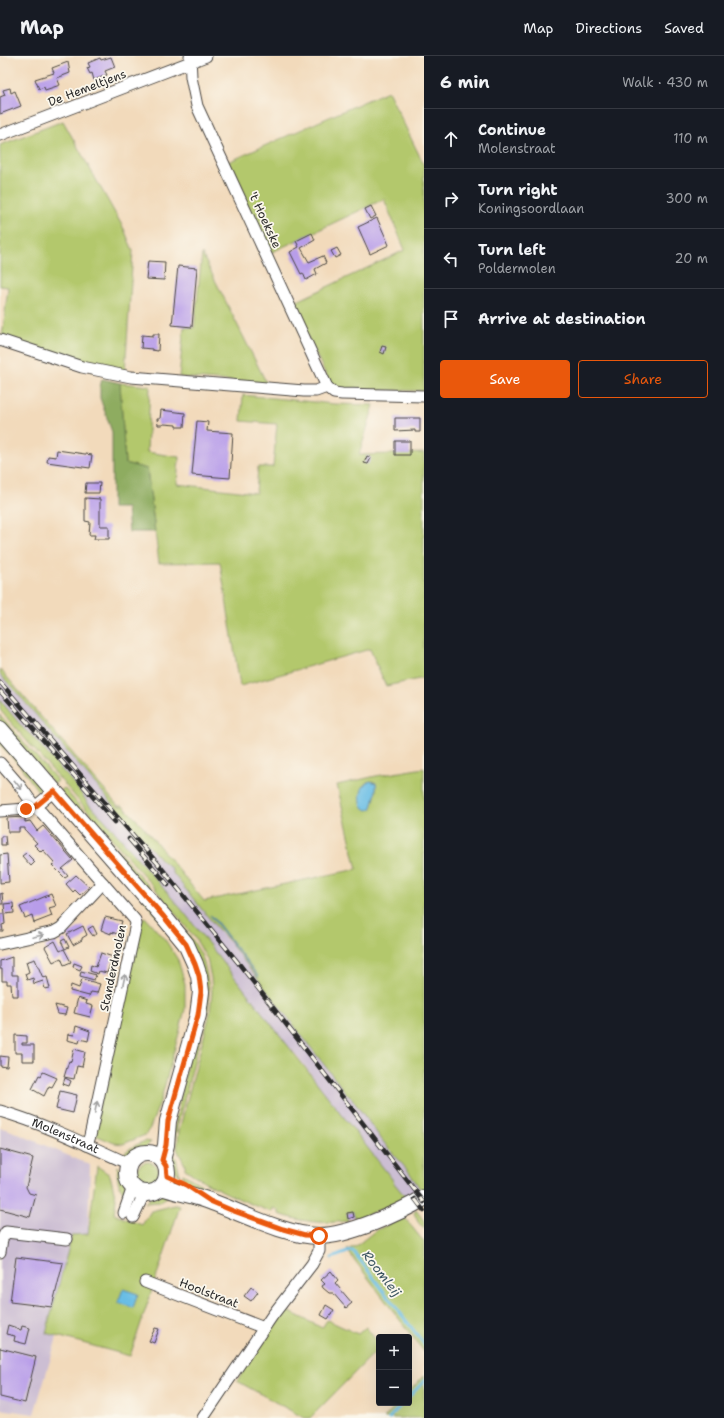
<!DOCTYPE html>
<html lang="en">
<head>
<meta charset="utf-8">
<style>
  :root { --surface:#171b24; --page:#242831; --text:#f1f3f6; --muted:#9ea1a6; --line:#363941; --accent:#ea580c }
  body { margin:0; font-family:"Shantell Sans",sans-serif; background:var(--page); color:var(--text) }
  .controls { position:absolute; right:12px; bottom:12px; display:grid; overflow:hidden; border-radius:4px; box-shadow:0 4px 16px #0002 }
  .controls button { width:36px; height:36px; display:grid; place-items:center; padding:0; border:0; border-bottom:1px solid var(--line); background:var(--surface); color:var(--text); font:20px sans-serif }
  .stop { position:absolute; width:12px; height:12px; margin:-9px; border:3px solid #ea580c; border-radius:50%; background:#fff }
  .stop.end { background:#ea580c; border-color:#fff; box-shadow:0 1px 4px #0008 }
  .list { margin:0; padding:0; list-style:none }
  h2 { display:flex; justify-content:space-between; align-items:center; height:52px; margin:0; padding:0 16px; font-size:17px }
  h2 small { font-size:13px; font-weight:400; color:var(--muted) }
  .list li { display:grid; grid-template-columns:26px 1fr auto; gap:12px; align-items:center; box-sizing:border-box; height:60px; padding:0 16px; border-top:1px solid var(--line) }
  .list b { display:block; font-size:15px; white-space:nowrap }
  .list p { margin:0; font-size:13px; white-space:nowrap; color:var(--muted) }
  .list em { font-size:13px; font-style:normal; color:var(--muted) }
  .actions { display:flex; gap:8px; padding:12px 16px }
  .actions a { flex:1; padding:9px 0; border:1px solid var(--accent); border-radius:4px; text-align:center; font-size:14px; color:var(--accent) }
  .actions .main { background:var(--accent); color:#fff }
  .icon { flex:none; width:22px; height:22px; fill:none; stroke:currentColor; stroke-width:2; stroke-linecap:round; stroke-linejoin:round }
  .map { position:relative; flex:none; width:424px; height:1362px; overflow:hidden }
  header { display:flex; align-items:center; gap:24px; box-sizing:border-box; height:56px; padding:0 20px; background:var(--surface); border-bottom:1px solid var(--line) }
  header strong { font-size:19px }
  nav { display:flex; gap:22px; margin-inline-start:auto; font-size:14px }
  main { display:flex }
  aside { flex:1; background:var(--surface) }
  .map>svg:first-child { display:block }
</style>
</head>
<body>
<header>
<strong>Map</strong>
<nav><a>Map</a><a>Directions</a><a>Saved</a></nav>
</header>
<main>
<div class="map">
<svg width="424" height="1362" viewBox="0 0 424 1362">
  <rect width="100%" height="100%" fill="#fbf7ec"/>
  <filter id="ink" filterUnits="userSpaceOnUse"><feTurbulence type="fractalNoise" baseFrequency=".025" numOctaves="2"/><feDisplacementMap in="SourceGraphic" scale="8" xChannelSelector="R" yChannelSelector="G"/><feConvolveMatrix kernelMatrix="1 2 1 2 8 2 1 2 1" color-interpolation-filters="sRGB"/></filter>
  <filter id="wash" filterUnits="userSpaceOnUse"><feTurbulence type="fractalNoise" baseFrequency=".012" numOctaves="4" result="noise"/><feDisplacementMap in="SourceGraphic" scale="16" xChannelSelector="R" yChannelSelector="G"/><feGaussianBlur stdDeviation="0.9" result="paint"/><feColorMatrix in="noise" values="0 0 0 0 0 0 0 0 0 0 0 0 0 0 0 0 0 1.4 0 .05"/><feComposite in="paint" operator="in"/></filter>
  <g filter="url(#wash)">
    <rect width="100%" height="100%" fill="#f2dabb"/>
    <path fill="#ccbed3" d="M0,618L32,655L39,661L45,670L161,804L171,812L172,816L208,861L227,884L232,887L234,892L346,1037L350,1040L385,1088L409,1116L422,1136L419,1138L417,1135L410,1140L412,1142L408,1144L394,1127L392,1123L334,1049L299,1002L277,977L226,910L173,844L103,762L90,750L76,730L32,680L24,673L0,644Z
      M0,1072L7,1073L90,1109L88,1178L34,1358L0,1353Z"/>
    <path fill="#b3c86c" stroke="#6f7a4c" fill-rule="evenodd" d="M388,35L424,109V335L333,333L291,248L405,194L384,143L268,198L226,107Z
      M63,65L124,173L133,195L125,316L105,313L2,282L8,231L0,230V89Z
      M202,198L267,328L179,321L184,271L194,272Z
      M120,327L150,330L147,396L179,401L177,428L256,437L258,411H273L277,368L241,365L243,339L334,348L374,349L359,399L424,397V622L386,630L370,593L240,630L220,506L159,507L147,413L125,407Z
      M0,613L118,750H123L142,769L204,845L357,813L337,729L376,720L424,712V1135L422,1136L409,1116L385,1088L350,1040L346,1037L234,892C231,885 223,879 218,873C202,854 187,835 172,816L171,812L161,804L45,670C31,652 15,635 0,618ZM373,725L376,727C377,732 374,748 371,753L363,730L367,726Z
      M0,644L24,673L32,680L76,730L90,750L103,762L183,855L392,1123L394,1127L408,1144L355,1163L353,1156L347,1157L348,1165C323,1168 302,1166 279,1158V1154L273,1152L272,1156C240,1144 212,1132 185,1113V1109L177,1093L179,1075L210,957L212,936L211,922L207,903L195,882L152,829L0,654Z
      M0,659L58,725L54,728L0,666Z
      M0,681L44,731L38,735L20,710L0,688Z
      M64,732L146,827L191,882L201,898L205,910L209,931L208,953L181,1056L175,1080L174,1093L171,1089L204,921L60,735Z
      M145,861L166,885L178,904L185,928V953L179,977L161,1043L150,1072L145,1079L123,1088L114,1087L93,1078L140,865Z
      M145,1085L151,1086C144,1094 134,1098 123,1098L132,1091Z
      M170,1093L176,1102L180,1120C172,1112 169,1104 170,1093Z
      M137 1117a11 11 0 1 1 22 0a11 11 0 1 1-22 0Z
      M97,1110L110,1119L116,1143L114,1158L142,1169L151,1155L175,1149L180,1150L130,1300L46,1277L72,1179L88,1178Z
      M118,1110C124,1119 127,1128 126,1139C118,1130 116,1122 118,1110Z
      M183,1118L212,1135L244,1150L239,1151L205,1136L183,1123Z
      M162,1138H170L160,1146L145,1147L150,1142Z
      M416,1154L424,1165V1173L418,1166L414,1157Z
      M404,1161L424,1186V1296L347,1194L356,1190L375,1175Z
      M284,1253L322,1272L327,1264L358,1278L366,1271L379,1288V1292L310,1362H304L237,1325Z
      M424,1319V1362H384L398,1347H409V1336Z"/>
    <path fill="#8eac60" stroke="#5c6c46" d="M102,323L120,327L125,407L147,413L155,476H129L127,452H112V376L100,342V331Z"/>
    <path fill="#69bde5" stroke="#4a7488" d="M370,725L376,727C377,732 374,748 371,753L367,754L362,751C359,742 360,729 370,725Z
      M210,859L213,861L259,921H258Z
      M123,1233L138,1238L133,1252L118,1246Z"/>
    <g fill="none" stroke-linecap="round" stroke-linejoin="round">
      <path stroke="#69bde5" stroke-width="3" d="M332,1202L350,1195H353L424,1288
        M409,1341L424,1325
        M389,1362L403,1347"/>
    </g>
    <g id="blocks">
      <path fill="#b89de9" d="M111,1L115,11L105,15L107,19L94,24L92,17L90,18L87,12L90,11L88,7L100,2L101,4Z
        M68,6L70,17L57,22L60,29L45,34L44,31L39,33L35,23L54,17L52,12Z
        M10,32L11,37L15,35L21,50L0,58V41L5,39L3,34Z
        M371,150L376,160L370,163L365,153Z
        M377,162L389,189L370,198L358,171Z
        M312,177L315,184L301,192L309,206L323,200L326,207L315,213L317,218L306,224L303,217L301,218L290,196L299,191L296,185Z
        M337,192L341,199L335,202L331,195Z
        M148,205L165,206L164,224L146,223Z
        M178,210L197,212L192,271L172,269Z
        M153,278H159L158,295L152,294V293L141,292L142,279L153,280Z
        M382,290L386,291L384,298L380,296Z
        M161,354L185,357L184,371H176V369L164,368L162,369H158L157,363H160Z
        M395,362H420V376H415V374L395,375Z
        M197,365L208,366L207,375L233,377L230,422L192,419Z
        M395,385H410V399H395Z
        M57,394L92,399L90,412L47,406L48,400L56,401Z
        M367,400L371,402L368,408L364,407Z
        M86,427H100L99,437H85Z
        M85,442L100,443V470H109V483H94L95,479H89L90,466L85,465Z
        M25,761V766L30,765L37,775L43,770L73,804L62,813L68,820L65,822L52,809L55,807L43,794L41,796L34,789L37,787L25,774V772H19V776H8L7,762Z
        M1,780H5L6,789H1Z
        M26,797L35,806L31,810L22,800Z
        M7,798L9,826L0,827V799Z
        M76,819L89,831L80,839L75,834L73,836L66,828Z
        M2,837L3,848H0V838Z
        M51,838L56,850L49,852L52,860L34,867L32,859L25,862L20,851Z
        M13,847L14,857L5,858L4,848Z
        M0,858H4L5,868L2,869L3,875H0Z
        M105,861L122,865L118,878L111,876V878L101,874Z
        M83,870L87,879L82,882V884L73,889L67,878Z
        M93,870L97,878L93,880L88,873Z
        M65,883L69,891L65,893L61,885Z
        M55,885L60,895L64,893L71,906L64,909L61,902L53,906L45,891Z
        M101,897L113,901L107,917L99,915L98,918L90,915L91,909L96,911Z
        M12,901V919H18V940H12L11,928H7V925H2V913H0V905Z
        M35,903L43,922L47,921L50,932L45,933L43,925L34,928L33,922L27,924L25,918L29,916L26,906Z
        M74,907L82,910L80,914L73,911Z
        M81,915L96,919L94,924L80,920Z
        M82,923L100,928L97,937L91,936L89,940L70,935L71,929L79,932Z
        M78,942L87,945L86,948L93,950L90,961L74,957Z
        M55,949L67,952L65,959L58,958Z
        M76,970L90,975L88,985L80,983L79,987L67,984L68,978L74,979Z
        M15,979L27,980V987H22V989H34V1005H22V997H15Z
        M74,993L85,996L82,1011L77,1010L74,1023L64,1021L69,1005L71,1006Z
        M0,1000L8,1001L7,1011L0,1010Z
        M43,1016L57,1022L52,1031L49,1030L44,1040L32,1033L39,1019L41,1020Z
        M65,1022L71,1025L69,1030L63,1028Z
        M60,1035L77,1039L73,1057L56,1053Z
        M0,1093L33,1102L26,1131L29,1137L36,1139L30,1161L0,1153Z
        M353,1156L354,1161L348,1163L347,1157Z
        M16,1201L63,1207L52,1251L10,1246Z
        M331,1215L338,1224L335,1227L352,1247L346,1252L333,1237H329L323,1232L322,1230L325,1228L321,1224Z
        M251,1231L258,1236L251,1245L244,1240Z
        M326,1249L334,1254L328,1263L321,1259Z
        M8,1269L17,1272V1273L21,1274L22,1270L30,1272L26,1288L14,1285L15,1280L6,1278Z
        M155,1272L159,1273L154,1287L149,1285Z
        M0,1292L36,1301L25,1347L0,1341Z"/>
    </g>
  </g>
  <g filter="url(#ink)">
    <use href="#blocks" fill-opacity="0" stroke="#494541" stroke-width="1"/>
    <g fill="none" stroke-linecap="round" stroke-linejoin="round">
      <defs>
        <g id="street">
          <path d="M190,0L191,21L197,50L327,331L334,337L342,338L424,340"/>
          <path d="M0,79L206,0"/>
          <path d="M0,284L82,311L131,321L304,335H316L327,331"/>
          <path d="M0,707L20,730L35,751L42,757L135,864L136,868L90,1080L87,1089"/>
          <path d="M0,755L26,753L35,751L54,735"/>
          <path d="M0,888L54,876L61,872L103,827"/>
          <path id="s1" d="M0,1055C45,1068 87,1089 129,1108"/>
          <path d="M124,1157L133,1131"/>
          <path d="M133,1161L144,1138"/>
          <path d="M0,1196L2,1183L6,1176L67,1183"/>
          <path d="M145,1226L264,1272"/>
          <path d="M203,1362L272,1260L312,1208L319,1195V1180"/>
        </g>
        <path id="secondary" d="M0,673L164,861L186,888L195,908L199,920L201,936L198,959L168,1065L166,1089L162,1104
          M127 1117a20 20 0 1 1 40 0a20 20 0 1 1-40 0Z
          M162,1131C178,1137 196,1139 212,1146C242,1157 287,1180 319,1180C348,1180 399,1157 424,1142"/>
      </defs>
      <use href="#street" stroke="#494541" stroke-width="13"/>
      <use href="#secondary" stroke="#494541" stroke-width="18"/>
      <use href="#street" stroke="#fff" stroke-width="11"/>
      <use href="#secondary" stroke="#fff" stroke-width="16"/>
      <defs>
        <path id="rail" d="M0,626L159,809L240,909L424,1146
          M0,635L115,766
          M129,783L168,829
          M415,1143L424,1155"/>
      </defs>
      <use href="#rail" stroke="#2b2b2b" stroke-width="4.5"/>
      <use href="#rail" stroke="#fbf7ec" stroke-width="3" stroke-dasharray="9" stroke-linecap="butt"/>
    </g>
    <defs><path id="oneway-shaft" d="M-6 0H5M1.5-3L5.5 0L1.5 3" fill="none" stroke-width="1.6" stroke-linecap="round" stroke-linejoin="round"/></defs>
    <g stroke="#a0a0a0">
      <use href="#oneway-shaft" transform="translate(18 729) rotate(51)"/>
      <use href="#oneway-shaft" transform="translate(38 880) rotate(-12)"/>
      <use href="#oneway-shaft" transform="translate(124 924) rotate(-78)"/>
      <use href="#oneway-shaft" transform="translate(96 1051) rotate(-78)"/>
    </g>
  </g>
  <g fill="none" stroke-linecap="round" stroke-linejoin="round" filter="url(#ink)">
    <path stroke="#ea580c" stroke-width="5" d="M26,753L35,751L54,735L164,861L186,888L195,908L199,920L201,936L198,959L168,1065L166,1089L162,1104L166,1110L167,1120L186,1129L210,1145L231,1154L283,1173L305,1179L319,1180"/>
  </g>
  <g text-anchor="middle" stroke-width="3.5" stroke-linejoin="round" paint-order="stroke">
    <g font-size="12" fill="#2b2b2b" stroke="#fbf7ec">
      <text transform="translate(87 32) rotate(-21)" y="4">De Hemeltjens</text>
      <text transform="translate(265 164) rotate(65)" y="4">'t Hoekske</text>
      <text transform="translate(113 912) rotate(-78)" y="4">Standerdmolen</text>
      <text dy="4" stroke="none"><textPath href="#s1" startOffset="70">Molenstraat</textPath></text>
      <text transform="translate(209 1237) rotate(21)" y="4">Hoolstraat</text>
    </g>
    <g font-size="13" font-style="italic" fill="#3e5763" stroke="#fbf7ec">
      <text transform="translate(382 1217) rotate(52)" y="5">Roomleij</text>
    </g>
  </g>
</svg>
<div class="controls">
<button>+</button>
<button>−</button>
</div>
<div class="stop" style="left:319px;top:1180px"></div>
<div class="stop end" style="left:26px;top:753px"></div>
</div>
<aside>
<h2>6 min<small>Walk · 430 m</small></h2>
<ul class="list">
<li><svg class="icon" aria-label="ahead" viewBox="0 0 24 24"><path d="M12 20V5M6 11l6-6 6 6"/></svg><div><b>Continue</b><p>Molenstraat</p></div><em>110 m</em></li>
<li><svg class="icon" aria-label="right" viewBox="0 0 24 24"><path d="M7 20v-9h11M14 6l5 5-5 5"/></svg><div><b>Turn right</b><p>Koningsoordlaan</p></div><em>300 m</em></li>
<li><svg class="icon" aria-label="left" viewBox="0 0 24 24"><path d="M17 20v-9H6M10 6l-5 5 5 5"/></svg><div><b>Turn left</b><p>Poldermolen</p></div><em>20 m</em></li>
<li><svg class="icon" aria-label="arrive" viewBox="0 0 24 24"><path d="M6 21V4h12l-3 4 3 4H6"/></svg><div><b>Arrive at destination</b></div></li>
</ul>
<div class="actions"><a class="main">Save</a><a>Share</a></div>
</aside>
</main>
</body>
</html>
